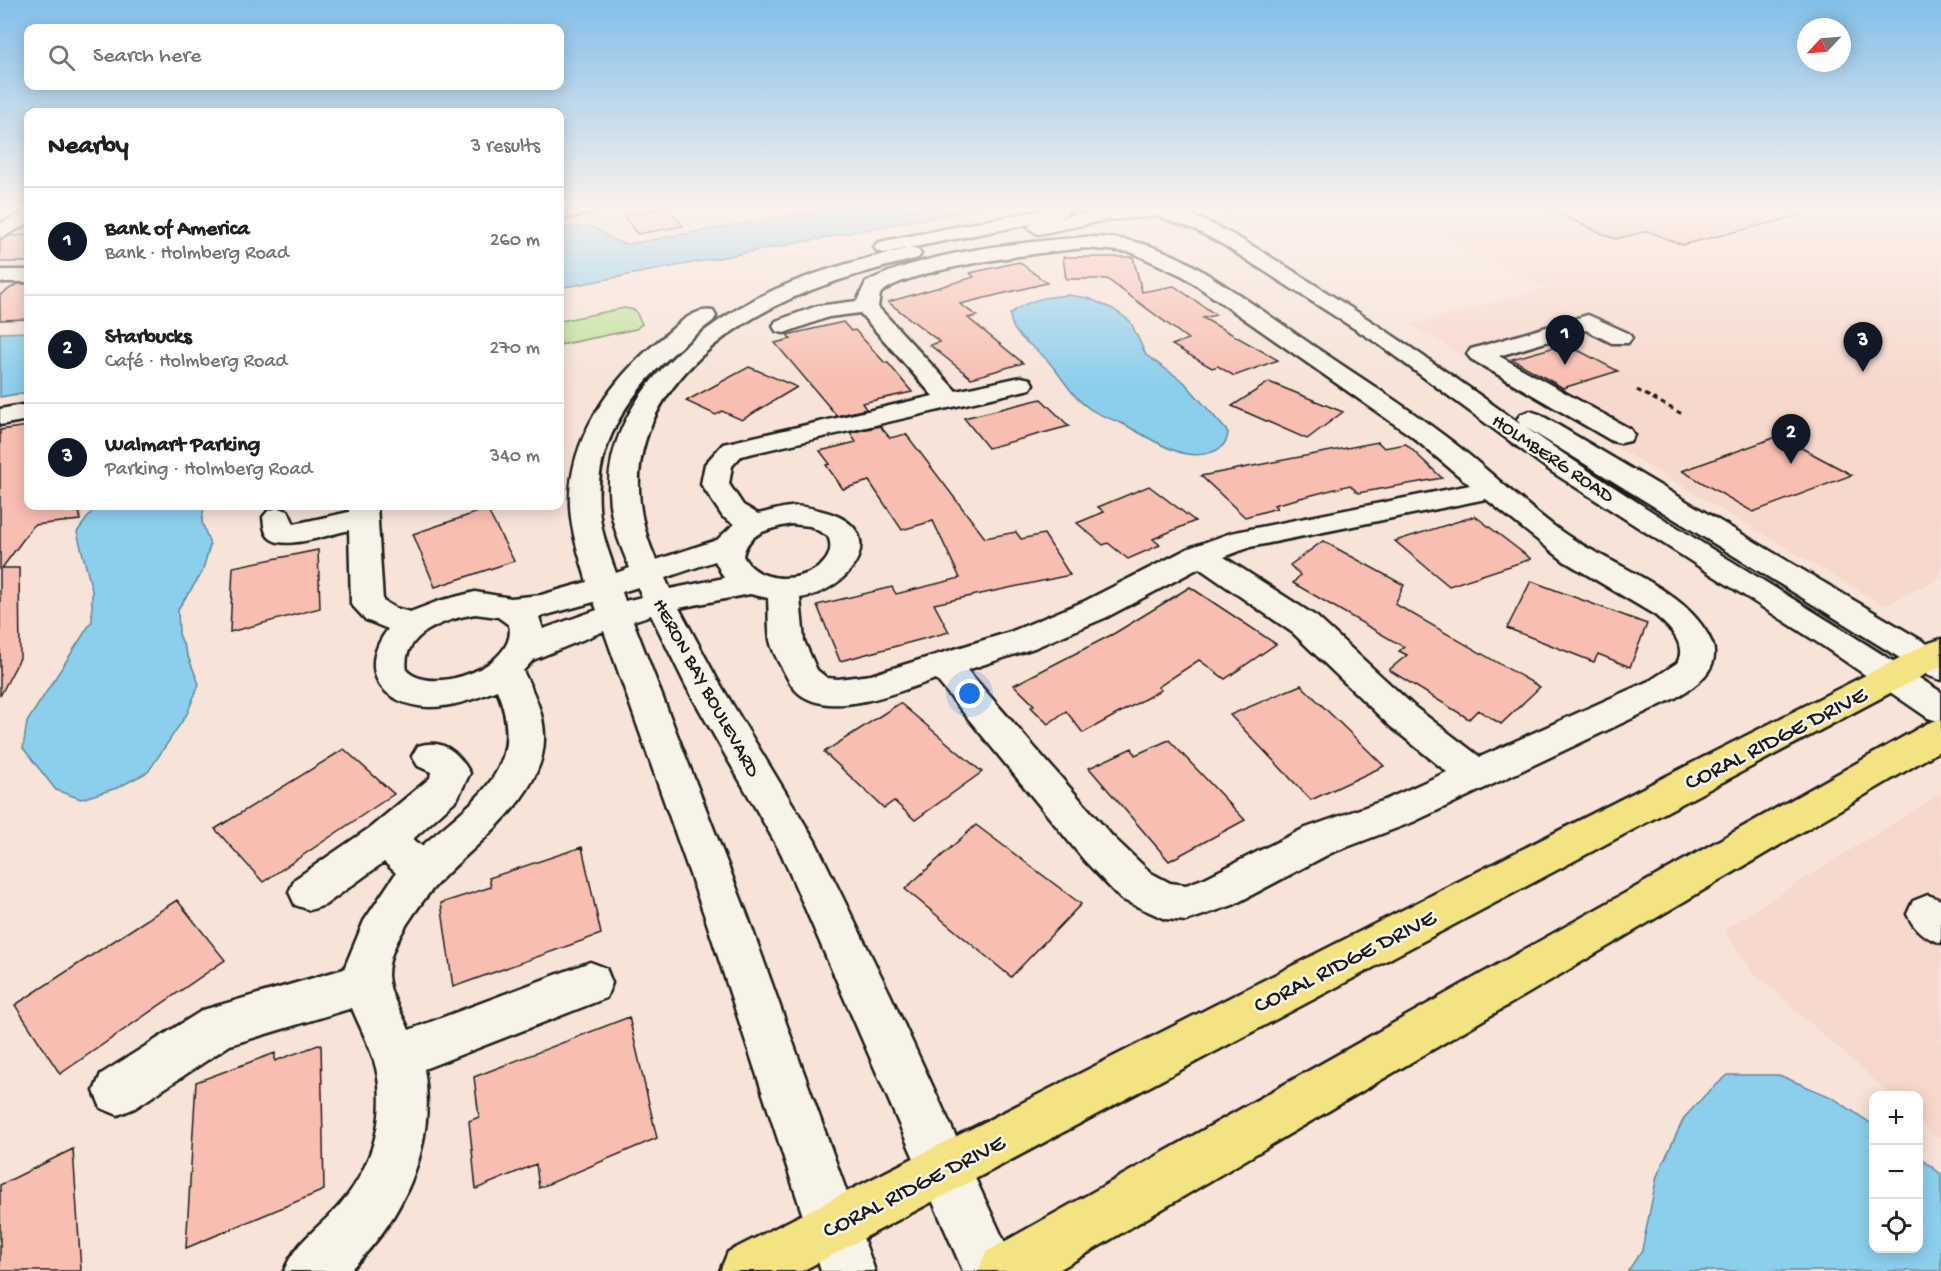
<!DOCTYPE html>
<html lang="en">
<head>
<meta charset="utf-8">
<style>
  :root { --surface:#fff; --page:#f2f2f2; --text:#202124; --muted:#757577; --line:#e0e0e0; --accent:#111827 }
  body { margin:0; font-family:"Gochi Hand",sans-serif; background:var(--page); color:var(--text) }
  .controls { position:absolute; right:18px; bottom:18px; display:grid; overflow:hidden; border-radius:12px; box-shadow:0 3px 15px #0003 }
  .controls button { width:54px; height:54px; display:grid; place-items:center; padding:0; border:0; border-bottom:2px solid var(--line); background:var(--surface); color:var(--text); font:30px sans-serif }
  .compass { position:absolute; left:1797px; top:18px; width:54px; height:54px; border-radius:50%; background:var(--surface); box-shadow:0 3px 15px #0003; rotate:244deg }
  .you { position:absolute; left:970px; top:694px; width:21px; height:21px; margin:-15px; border:4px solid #fff; border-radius:50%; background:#1a73e8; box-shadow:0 0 0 9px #1a73e833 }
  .badge { display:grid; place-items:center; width:39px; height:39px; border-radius:50%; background:var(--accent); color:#fff; font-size:20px; font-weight:700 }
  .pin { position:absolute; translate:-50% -50px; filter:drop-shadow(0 2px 3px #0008) }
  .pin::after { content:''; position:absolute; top:32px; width:21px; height:18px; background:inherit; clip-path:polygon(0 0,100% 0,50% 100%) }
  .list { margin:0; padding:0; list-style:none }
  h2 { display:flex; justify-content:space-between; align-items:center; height:78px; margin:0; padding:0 24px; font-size:26px }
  h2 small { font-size:20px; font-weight:400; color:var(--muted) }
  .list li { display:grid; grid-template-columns:39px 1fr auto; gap:18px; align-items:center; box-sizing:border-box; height:108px; padding:0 24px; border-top:2px solid var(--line) }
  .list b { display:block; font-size:22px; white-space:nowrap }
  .list p { margin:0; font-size:20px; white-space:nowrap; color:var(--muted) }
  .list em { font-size:20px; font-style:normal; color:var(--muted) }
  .icon { flex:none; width:33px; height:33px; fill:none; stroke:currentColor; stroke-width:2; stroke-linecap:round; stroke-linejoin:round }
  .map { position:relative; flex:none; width:1941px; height:1271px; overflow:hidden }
  .search { position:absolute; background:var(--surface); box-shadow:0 3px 15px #0003; left:24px; top:24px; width:540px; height:66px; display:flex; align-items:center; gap:15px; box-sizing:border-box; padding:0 21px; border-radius:12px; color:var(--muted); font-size:22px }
  .panel { position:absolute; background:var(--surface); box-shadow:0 3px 15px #0003; left:24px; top:108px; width:540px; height:402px; border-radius:12px }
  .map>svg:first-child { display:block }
</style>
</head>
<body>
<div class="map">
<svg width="1941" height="1271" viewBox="0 0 1941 1271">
  <rect width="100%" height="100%" fill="#f7e3d8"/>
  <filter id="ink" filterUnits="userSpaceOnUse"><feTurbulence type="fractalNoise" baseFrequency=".0167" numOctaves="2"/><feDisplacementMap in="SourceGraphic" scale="12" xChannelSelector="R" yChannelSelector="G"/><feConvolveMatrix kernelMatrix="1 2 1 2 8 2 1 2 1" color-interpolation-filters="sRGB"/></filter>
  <g filter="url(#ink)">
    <path fill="#f7d8cc" d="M1385,207H1941V577L1884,606L1411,325L1545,288Z
      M1941,793V1141L1919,1121L1918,1096L1891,1095L1752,971L1724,930Z"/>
    <path fill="#c1e29b" stroke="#6e7f5c" stroke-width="1.5" d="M624,308L635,310L642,324L636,329L560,345V321Z"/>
    <path fill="#8ccfed" stroke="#5f8799" stroke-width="1.5" d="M837,207H986L560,288V230C568,229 580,225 589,226C604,229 609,243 628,244Z
      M1068,295L1088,298L1113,309L1130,321L1146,355L1184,382L1228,432C1227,456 1194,458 1176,451C1158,445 1141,433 1123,424C1113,419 1100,416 1090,409C1069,395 1060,371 1042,355C1027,341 1011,335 1010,314C1028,299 1046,297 1068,295Z
      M28,332V392L0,397V333Z
      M96,506H204L202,522L210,545L202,573L178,609L179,634L199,684L187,714L148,772L117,788L81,799L56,790L23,748L27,722L92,621V590L77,532Z
      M1728,1075H1779L1833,1098L1873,1125L1874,1248H1918L1919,1157L1941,1174V1271H1628L1642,1250L1657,1176L1684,1118L1707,1093Z"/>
    <path fill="#f8beb1" stroke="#1c1c1c" stroke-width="1.5" d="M669,207L683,226L637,234L623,215Z
      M1542,207H1801L1802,215L1682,245L1648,231L1615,239Z
      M28,235V262H0V240L10,236Z
      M1063,257H1133L1142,292L1174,286L1216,315L1203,318L1278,360L1234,376L1218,366L1212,368L1172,345L1188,339L1107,279H1066Z
      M1019,262L1047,283L960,304L977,316L968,318L1023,363L982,375L971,378L930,345L940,342L888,302L974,277L970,273Z
      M17,284H28V319L0,320V295Z
      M843,322L851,331L855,330L885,363H888L912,392L862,403L866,409L837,416L775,343L791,339L787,335Z
      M1566,344L1618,371L1563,388L1512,359Z
      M749,367L797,387L742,420L722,411L716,415L686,401Z
      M1269,382L1343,412L1307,439L1232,406Z
      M1041,399L1069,426L988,448L964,418Z
      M28,426V506H79L80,520L34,525L2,568H19L20,658L0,696V430Z
      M880,426L890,438L906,434L985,538L1016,532L1021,539L1044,534L1070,575L934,604L949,632L840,661L817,605L892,587L896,594L960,578L933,521L902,530L869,481L843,489L826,465L830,464L820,451L856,442L850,433Z
      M1779,436L1852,475L1753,512L1682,471Z
      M1378,442L1384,448L1406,444L1442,478L1358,493L1350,485L1274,505L1277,508L1245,517L1201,476Z
      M1149,486L1195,521L1153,539L1160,545L1128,559L1108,543L1103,545L1077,523L1104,512L1098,507Z
      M487,509L514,561L435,587L413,534Z
      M1475,516L1531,559L1449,586L1395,541Z
      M1323,541L1404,585L1395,604L1540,687L1501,724L1478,710L1469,719L1389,670L1407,655L1399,651L1404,647L1293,583L1300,575L1290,565Z
      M318,550L320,608L230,632L233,567Z
      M1531,581L1647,624L1630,667L1598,654L1594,662L1507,628Z
      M1190,587L1276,644L1225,679L1199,660L1158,687L1161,690L1083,733L1066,711L1048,724L1031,707L1034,705L1014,685L1115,633Z
      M1301,685L1384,766L1311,800L1230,715Z
      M900,703L982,772L915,820L894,801L884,808L824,752Z
      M1169,740L1245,820L1169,861L1089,768L1132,748L1135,755Z
      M344,749L394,794L263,882L215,829Z
      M976,825L1081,904L1011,977L905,889Z
      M582,847L601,934L453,987L441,903L491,887L489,878Z
      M177,900L225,960L60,1074L15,1005Z
      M629,1017L657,1138L539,1188L536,1164L476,1189L469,1121L479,1117L474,1077Z
      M321,1044L324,1190L186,1248L196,1082L275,1053V1061Z
      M73,1149L81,1271H0V1185Z"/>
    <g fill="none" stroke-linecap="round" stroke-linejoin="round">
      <defs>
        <path id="minor" d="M560,207H602L600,211L560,219Z
          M1056,207L1067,208L1069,212L1060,218L884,253L877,251L874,247L877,243L884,241Z
          M1167,207C1216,221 1258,249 1301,276C1376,323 1448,372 1520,424L1517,419L1521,414L1530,411L1539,414L1941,652V680L1929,676L1525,427C1659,522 1804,602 1941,692V722L1928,718L1823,646L1552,472L1377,343L1222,244L1194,229L1157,216L1106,220L1038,234L1028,228L1031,224L1106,208Z
          M28,210V224L0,238V224Z
          M1085,237C1122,236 1154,244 1187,262C1230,287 1271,317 1312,345C1358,376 1406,406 1450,440C1488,469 1522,503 1562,532C1608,565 1689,588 1712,643C1722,669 1694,687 1675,698L1413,822L1331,853L1233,905L1186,921L1165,919L1121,899L1084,860L936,679C900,691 842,716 806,698C794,692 789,681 783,670C778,661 772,650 770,640C768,626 769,612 768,598L750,594L679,608L717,679L815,841L890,994L1018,1271H963L781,853L686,686L651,615L633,621L748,917L875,1271H821L705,917L604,631L533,660L523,671C533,691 544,713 544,736C546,796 474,844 437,884C426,896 416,910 407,924C398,939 388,956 388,975C389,995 401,1011 409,1030L590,962L606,968L612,983L606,998L424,1069C437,1146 404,1218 349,1271H284C295,1243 316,1230 336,1209C371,1172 388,1117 376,1068C371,1047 360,1028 352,1008L230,1045L135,1108L118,1115L101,1108L94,1091L101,1074L203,1010L344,969L364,921L396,873L384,862L325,905L310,910L295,905L289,892L295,879L371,827L430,778L431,772L418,766L412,756L418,746C443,738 458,752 470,773L457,799L413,839L422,846C475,799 529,769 497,690C475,699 453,707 429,707C380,705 357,669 388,629L366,620L351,604L349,530C331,534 286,550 271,539C264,534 264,525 263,517L268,511L278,508L288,511L294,524L349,512V506H377L383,601L395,608L410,612L439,601L475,592L511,598L541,595L587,582C580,557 571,532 570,506C568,438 612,378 662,338C676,326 694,307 713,311L716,316L713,321C653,366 593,425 599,507C600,529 608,551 616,573L630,568C619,543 609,517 609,489C609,396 699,324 776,289C819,270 865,258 911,248L918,250L921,254L918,258C875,269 833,280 792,298C684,347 602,438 656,560L717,540L734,524L723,517L701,484L705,464L723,444L933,396L860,313L829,317L784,333L776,331L773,326L776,321L817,306L857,301L866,282C928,251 1016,243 1085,237ZM1085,248L1131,252L1183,276L1410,435L1470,485L1231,533L1189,548L1085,601L1010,632L871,675L838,679L827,678L817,670L804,641L800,598C852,590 894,529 822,511C812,508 800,505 790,507C779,508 768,512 758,514L743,505L729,484L732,466L741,456L1030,389L1033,384L1030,379L1021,377L956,391L878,307L880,294C905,268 1045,252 1085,248ZM1486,499L1564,561L1655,615C1668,626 1688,644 1677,663L1651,680L1480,757L1416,708L1317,617L1224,557L1250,547ZM791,524L810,526L828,536C845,575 764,597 743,556C748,532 769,529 791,524ZM715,561L724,578L670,589L665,578ZM1199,568L1293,633L1390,726L1447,772L1385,800L1303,829L1205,878L1186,885L1170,883L1151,873L1112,836L967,670L1034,648L1107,617ZM638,587L642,597L625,601L622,592ZM594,602L597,610L543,629L539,617ZM475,614L498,617L509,625C519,664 435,697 407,671C400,634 446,619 475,614Z
          M0,270H28V282H0Z
          M1588,315L1628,333L1632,338L1628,343H1612L1586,330L1499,356L1630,429L1634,435L1630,441L1621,443L1612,441L1471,359L1467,354L1471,349Z
          M28,404V420L0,425V409Z
          M1928,895L1941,900V943C1924,937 1915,931 1907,914L1913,901Z"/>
        <path id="major" d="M1941,639V666L802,1271H720L728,1252L1929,643Z
          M1941,719V750L1057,1271H978L986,1252L1928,723Z"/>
      </defs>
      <use href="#minor" stroke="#1c1c1c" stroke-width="5"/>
      <use href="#major" stroke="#1c1c1c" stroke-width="5"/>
      <path stroke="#1c1c1c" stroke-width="2" stroke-dasharray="4 3" stroke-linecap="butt" d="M1225,207L1232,219"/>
      <path stroke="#1c1c1c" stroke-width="3" stroke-dasharray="5 4" stroke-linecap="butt" d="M1637,390L1684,415"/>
      <use href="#minor" fill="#f7f3e8" fill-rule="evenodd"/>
      <use href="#major" fill="#f4e382" fill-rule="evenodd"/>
    </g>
  </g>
  <linearGradient id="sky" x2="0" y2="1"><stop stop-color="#83bfea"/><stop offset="0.54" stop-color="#fbf2ed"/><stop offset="1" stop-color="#fbf2ed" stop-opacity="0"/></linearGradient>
  <rect width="1941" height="385" fill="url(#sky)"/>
  <g text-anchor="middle" stroke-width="5" stroke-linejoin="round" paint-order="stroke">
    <g font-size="20" fill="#1c1c1c" stroke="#f7f3e8">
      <text transform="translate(1554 457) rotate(34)" y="7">HOLMBERG ROAD</text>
      <text transform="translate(708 687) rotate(61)" y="7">HERON BAY BOULEVARD</text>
    </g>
    <g font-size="24" fill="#1c1c1c" stroke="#f7f3e8">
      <text transform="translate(1775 737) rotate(-27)" y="8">CORAL RIDGE DRIVE</text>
      <text transform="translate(1344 960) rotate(-27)" y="8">CORAL RIDGE DRIVE</text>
      <text transform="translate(913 1185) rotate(-27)" y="8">CORAL RIDGE DRIVE</text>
    </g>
  </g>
</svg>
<div class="controls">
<button>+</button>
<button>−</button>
<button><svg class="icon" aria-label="locate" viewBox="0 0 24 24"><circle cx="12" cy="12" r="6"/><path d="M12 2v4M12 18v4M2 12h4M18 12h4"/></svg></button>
</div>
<svg class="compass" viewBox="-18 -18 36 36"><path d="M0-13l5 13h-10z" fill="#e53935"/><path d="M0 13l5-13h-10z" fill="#757577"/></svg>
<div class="you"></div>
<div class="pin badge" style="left:1565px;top:365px">1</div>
<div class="pin badge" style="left:1791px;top:464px">2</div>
<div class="pin badge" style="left:1863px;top:372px">3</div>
<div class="search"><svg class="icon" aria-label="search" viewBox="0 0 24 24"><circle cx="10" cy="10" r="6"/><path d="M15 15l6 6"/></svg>Search here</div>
<section class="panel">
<h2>Nearby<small>3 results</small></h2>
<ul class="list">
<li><span class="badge">1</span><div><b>Bank of America</b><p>Bank · Holmberg Road</p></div><em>260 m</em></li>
<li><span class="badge">2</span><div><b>Starbucks</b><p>Café · Holmberg Road</p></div><em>270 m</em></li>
<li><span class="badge">3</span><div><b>Walmart Parking</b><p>Parking · Holmberg Road</p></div><em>340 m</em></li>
</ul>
</section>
</div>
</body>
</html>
